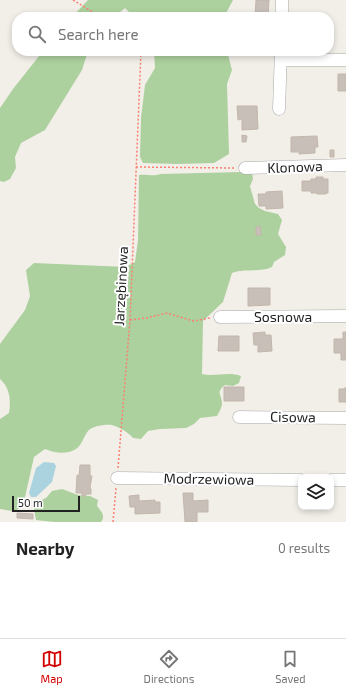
<!DOCTYPE html>
<html lang="en">
<head>
<meta charset="utf-8">
<style>
  :root { --surface:#fff; --page:#f2f2f2; --text:#222; --muted:#767676; --line:#e0e0e0; --accent:#d40000 }
  body { margin:0; font-family:"Exo 2",sans-serif; background:var(--page); color:var(--text) }
  .controls { position:absolute; right:12px; bottom:12px; display:grid; overflow:hidden; border-radius:8px; box-shadow:0 2px 6px #0003 }
  .controls button { width:36px; height:36px; display:grid; place-items:center; padding:0; border:0; border-bottom:1px solid var(--line); background:var(--surface); color:var(--text); font:20px sans-serif }
  .scale { position:absolute; left:12px; bottom:10px; width:68px; box-sizing:border-box; padding-left:4px; border:2px solid #222; border-top:0; font-size:11px; line-height:14px; white-space:nowrap; color:#222; -webkit-text-stroke:3px #fff; paint-order:stroke }
  .list { margin:0; padding:0; list-style:none }
  h2 { display:flex; justify-content:space-between; align-items:center; height:52px; margin:0; padding:0 16px; font-size:17px }
  h2 small { font-size:13px; font-weight:400; color:var(--muted) }
  .icon { flex:none; width:22px; height:22px; fill:none; stroke:currentColor; stroke-width:2; stroke-linecap:round; stroke-linejoin:round }
  .map { position:relative; flex:none; width:346px; height:522px; overflow:hidden }
  .search { position:absolute; background:var(--surface); box-shadow:0 2px 6px #0003; left:12px; right:12px; top:12px; height:44px; display:flex; align-items:center; gap:10px; box-sizing:border-box; padding:0 14px; border-radius:16px; color:var(--muted); font-size:15px }
  .sheet { height:116px; background:var(--surface) }
  nav { display:flex; justify-content:space-around; align-items:center; box-sizing:border-box; height:56px; border-top:1px solid var(--line); background:var(--surface); font-size:11px; color:var(--muted) }
  nav a { display:grid; justify-items:center; gap:2px }
  nav .on { color:var(--accent) }
  .map>svg:first-child { display:block }
</style>
</head>
<body>
<div class="map">
<svg width="346" height="522" viewBox="0 0 346 522">
  <rect width="100%" height="100%" fill="#f2efe9"/>
  <path fill="#add19e" d="M88,0H233L224,17H134L125,8L114,17H72Z
    M43,51H88L82,70L45,130L21,143L15,157L16,168L10,179L4,182L0,181V108L13,89Z
    M154,51H227L232,70L227,84L229,154L214,163L177,164L143,163L140,157L141,118L145,85L155,68Z
    M242,172L252,173L253,179L250,186L255,204L259,208L265,211L278,214L282,220L278,234L286,247L285,255L274,262L272,267C259,273 245,268 232,273L223,302L203,321L202,374C215,377 228,371 241,376L239,383L233,386L225,385C215,393 222,394 222,403C222,408 219,412 217,416L200,418L194,424L186,428L160,429L148,431L141,439L133,438C128,432 119,427 112,425C105,424 92,426 88,431C84,436 82,445 76,449C66,455 55,453 45,449L34,457L25,497L19,509L12,511L0,509V419L9,413C11,400 10,388 0,379V344L25,310L30,296L26,270L34,263L126,267L135,262L138,240L139,175C147,174 153,177 160,174Z
    M62,489L78,495L90,496L98,500L97,506C101,511 106,516 101,522H54L36,520L34,509L37,502L46,498L52,491Z"/>
  <path fill="#aad3df" d="M44,462L54,463L56,466L52,482L36,497H31L29,493L36,468Z"/>
  <path fill="#c7bfb8" stroke="#c4b6ab" d="M256,0H269L268,17H255Z
    M338,74H346V91H338Z
    M237,106H257L258,129L242,130V119L238,120Z
    M242,135L247,136L246,142H242Z
    M317,136L318,147H315V153L299,154V152H291V137Z
    M330,150H334V157H330Z
    M316,177H323V179H328V193H326V194H317V193H311V191H302V181H311V179H316Z
    M282,191L283,208L266,209V206H259L258,194H266V192Z
    M260,226L261,235H256V227Z
    M248,288H270V305L248,306Z
    M265,332V335H271L272,351L258,352V345H254L253,333Z
    M343,332H346V360H341V353H334V339H343Z
    M219,336H239V351H218Z
    M224,387H244V401H224Z
    M344,388H346V402H339V389H344Z
    M80,465H90V476H92L90,487L91,489V494H86L85,497L82,495V493H76L77,475L79,476Z
    M183,493H193V501L208,500V512H197V522H185Z
    M139,495V501L155,500V502H160V513L135,514V507H130L129,496Z
    M17,513L33,514V519L17,518Z"/>
  <g fill="none" stroke-linecap="round" stroke-linejoin="round">
    <defs>
      <path id="minor" d="M282,17V0
        M281,60H346
        M279,109L281,51
        M245,168L346,165
        M220,317L346,316
        M239,417L346,418
        M117,478L301,480
        M331,480H346"/>
    </defs>
    <use href="#minor" stroke="#a9a9a9" stroke-width="13"/>
    <path stroke="#fa8072" stroke-width="1.5" stroke-dasharray="2 2" stroke-linecap="butt" d="M73,0L101,17
      M136,167L234,168
      M130,320L147,318L167,313L193,321L210,318
      M118,468L130,320L141,51
      M113,522L116,488"/>
    <use href="#minor" stroke="#fff" stroke-width="12"/>
  </g>
  <g text-anchor="middle" stroke-width="4" stroke-linejoin="round" paint-order="stroke">
    <g font-size="14" fill="#222" stroke="#fff">
      <text transform="translate(295 167) rotate(-2)" y="5">Klonowa</text>
      <text transform="translate(121 286) rotate(-87)" y="5">Jarzębinowa</text>
      <text x="283" y="322">Sosnowa</text>
      <text transform="translate(293 417) rotate(1)" y="5">Cisowa</text>
      <text transform="translate(209 479) rotate(1)" y="5">Modrzewiowa</text>
    </g>
  </g>
</svg>
<div class="controls">
<button><svg class="icon" aria-label="layers" viewBox="0 0 24 24"><path d="M12 4l9 5-9 5-9-5zM3 14l9 5 9-5"/></svg></button>
</div>
<div class="scale">50 m</div>
<div class="search"><svg class="icon" aria-label="search" viewBox="0 0 24 24"><circle cx="10" cy="10" r="6"/><path d="M15 15l6 6"/></svg>Search here</div>
</div>
<section class="sheet">
<h2>Nearby<small>0 results</small></h2>
<ul class="list">
</ul>
</section>
<nav>
<a class="on"><svg class="icon" aria-label="map" viewBox="0 0 24 24"><path d="M3 6l6-2 6 2 6-2v14l-6 2-6-2-6 2zM9 4v14M15 6v14"/></svg>Map</a>
<a><svg class="icon" aria-label="directions" viewBox="0 0 24 24"><path d="M12 3l9 9-9 9-9-9zM9 14v-3h6M13 9l2 2-2 2"/></svg>Directions</a>
<a><svg class="icon" aria-label="saved" viewBox="0 0 24 24"><path d="M7 4h10v16l-5-4-5 4z"/></svg>Saved</a>
</nav>
</body>
</html>
